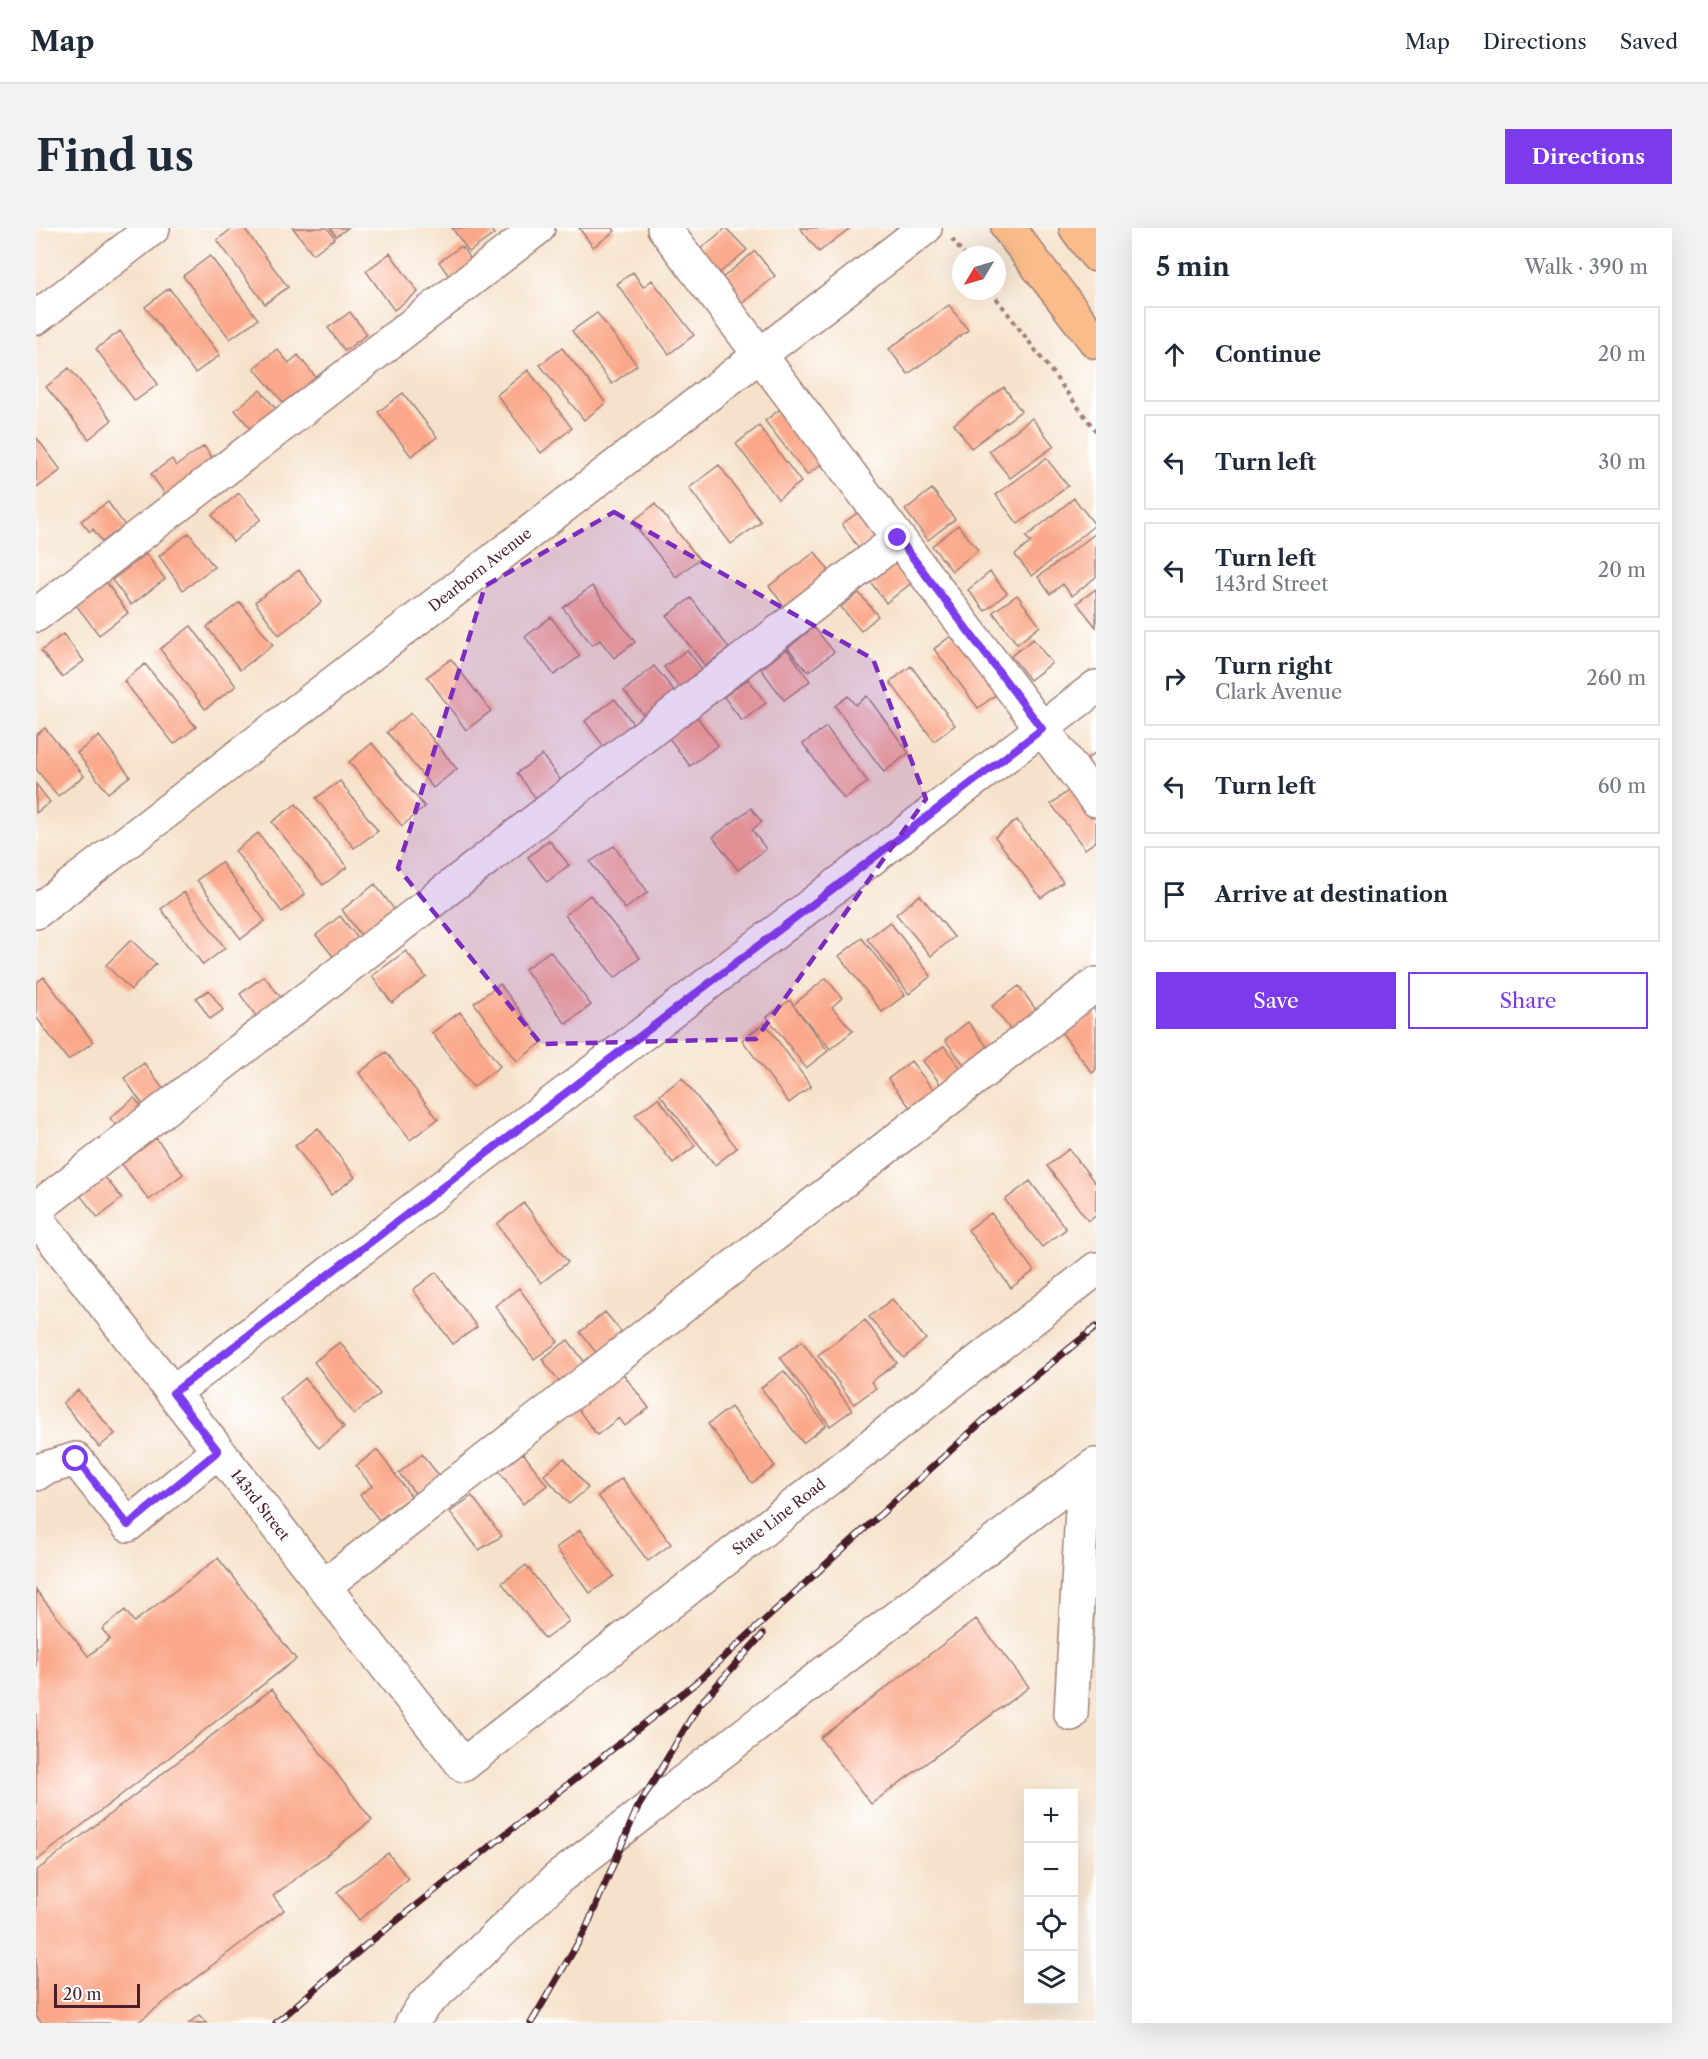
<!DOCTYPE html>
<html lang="en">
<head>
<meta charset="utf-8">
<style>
  :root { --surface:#fff; --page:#f2f2f3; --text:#1f2937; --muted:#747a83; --line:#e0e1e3; --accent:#7c3aed }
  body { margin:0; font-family:"Libre Caslon Text",serif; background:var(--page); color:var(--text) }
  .controls { position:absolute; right:18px; bottom:18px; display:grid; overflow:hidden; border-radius:0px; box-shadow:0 6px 24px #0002 }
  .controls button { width:54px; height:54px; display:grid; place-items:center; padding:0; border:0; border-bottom:2px solid var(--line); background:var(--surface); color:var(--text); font:30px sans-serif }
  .compass { position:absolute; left:916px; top:18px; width:54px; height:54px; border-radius:50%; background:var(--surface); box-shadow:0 6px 24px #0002; rotate:232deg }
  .scale { position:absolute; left:18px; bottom:15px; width:86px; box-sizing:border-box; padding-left:6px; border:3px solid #4a1f2b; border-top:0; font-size:16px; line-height:21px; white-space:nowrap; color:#4a1f2b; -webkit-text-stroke:4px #fff; paint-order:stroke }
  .stop { position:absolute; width:18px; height:18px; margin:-14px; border:4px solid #7c3aed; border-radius:50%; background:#fff }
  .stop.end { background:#7c3aed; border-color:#fff; box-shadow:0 2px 6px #0008 }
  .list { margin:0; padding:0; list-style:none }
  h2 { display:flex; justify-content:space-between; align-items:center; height:78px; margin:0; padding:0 24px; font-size:26px }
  h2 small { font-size:20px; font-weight:400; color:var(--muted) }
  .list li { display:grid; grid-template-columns:39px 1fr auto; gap:18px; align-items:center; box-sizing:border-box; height:96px; margin:0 12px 12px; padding:0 12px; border:2px solid var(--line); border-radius:0px }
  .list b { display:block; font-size:22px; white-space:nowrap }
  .list p { margin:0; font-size:20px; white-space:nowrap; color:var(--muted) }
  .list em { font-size:20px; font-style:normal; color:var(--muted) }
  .actions { display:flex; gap:12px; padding:18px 24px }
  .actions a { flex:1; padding:14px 0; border:2px solid var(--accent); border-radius:0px; text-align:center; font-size:21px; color:var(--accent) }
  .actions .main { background:var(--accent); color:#fff }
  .icon { flex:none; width:33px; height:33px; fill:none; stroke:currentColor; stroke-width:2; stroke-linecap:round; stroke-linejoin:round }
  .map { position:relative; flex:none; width:1060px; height:1795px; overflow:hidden; border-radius:0px }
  header { display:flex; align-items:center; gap:36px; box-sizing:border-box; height:84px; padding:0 30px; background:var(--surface); border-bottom:2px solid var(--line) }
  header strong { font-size:28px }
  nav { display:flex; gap:33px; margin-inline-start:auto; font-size:21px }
  .intro { display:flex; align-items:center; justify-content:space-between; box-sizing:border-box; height:144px; padding:0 36px }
  h1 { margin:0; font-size:42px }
  .button { padding:15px 27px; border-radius:0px; background:var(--accent); color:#fff; font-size:21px; font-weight:700 }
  main { display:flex; gap:36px; padding:0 36px }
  aside { flex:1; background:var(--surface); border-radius:0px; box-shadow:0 6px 24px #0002 }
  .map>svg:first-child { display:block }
</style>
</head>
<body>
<header>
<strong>Map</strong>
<nav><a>Map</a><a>Directions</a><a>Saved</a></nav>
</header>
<div class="intro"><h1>Find us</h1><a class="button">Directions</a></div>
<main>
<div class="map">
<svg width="1060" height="1795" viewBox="0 0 1060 1795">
  <rect width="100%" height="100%" fill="#fff"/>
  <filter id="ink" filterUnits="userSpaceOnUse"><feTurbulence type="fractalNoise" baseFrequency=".0167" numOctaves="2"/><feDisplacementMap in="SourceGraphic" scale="12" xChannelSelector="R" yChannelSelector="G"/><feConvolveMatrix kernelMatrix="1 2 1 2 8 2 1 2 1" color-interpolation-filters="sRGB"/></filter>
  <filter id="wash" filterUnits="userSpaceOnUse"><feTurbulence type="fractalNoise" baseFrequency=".008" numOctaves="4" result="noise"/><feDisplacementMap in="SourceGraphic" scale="24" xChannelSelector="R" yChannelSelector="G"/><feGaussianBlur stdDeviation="1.35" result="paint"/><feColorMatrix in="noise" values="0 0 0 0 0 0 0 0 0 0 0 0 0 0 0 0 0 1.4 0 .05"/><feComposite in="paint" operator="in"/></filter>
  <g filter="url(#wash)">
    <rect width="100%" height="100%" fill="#f6e2ca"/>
    <g id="blocks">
      <path fill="#faa889" d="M197,0H208L252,59L229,76L181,12Z
        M257,0H291L299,10L277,26Z
        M294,0H312L300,8Z
        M416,0H453L458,6L433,24Z
        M543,0H577L579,3L557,19Z
        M690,0L711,22L681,47L662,23Z
        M764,0H814L783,24Z
        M425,18L439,37L417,54L403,34Z
        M719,23L739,48L705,76L685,51Z
        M354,25L382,64L358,82L330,43Z
        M174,28L222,91L194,111L147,48Z
        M597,44L607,59L616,52L658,107L633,126L581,56Z
        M133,60L184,127L159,145L109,79Z
        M913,77L932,102L872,146L853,121Z
        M314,84L331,106L309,123L292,100Z
        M561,85L601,137L576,156L536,103Z
        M84,103L122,156L99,173L60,121Z
        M526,120L570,175L548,192L504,137Z
        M241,121L253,135L262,127L282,152L250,178L218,140Z
        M33,140L76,192L53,211L10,159Z
        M492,142L536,200L505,225L461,167Z
        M968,159L985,183L935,220L918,196Z
        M224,162L244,186L219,206L199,182Z
        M367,165L401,209L375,228L342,184Z
        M752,175L794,230L771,247L729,193Z
        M996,190L1018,218L974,250L953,223Z
        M723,198L765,254L742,271L700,216Z
        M0,209L25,242L2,259L0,257Z
        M168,218L179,234L131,269L115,246L136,231L140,238Z
        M1010,230L1032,258L982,296L960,267Z
        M683,237L725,294L695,316L653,260Z
        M896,261L919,291L892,312L869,282Z
        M203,265L225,291L197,314L176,287Z
        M1038,270L1059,297L996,348L979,327L995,314L990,309Z
        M72,274L90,299L68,316L57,301L54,304L45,293Z
        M619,276L663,331L640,349L596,294Z
        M827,281L844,305L823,321L806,296Z
        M922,297L942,322L916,343L896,318Z
        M153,305L178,339L147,362L123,328Z
        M1060,305V349L1036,368L1027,356L1014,366L1002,349Z
        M779,324L797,348L751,382L733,358Z
        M110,326L129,351L95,377L76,352Z
        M861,330L878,353L850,375L833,352Z
        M263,342L286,374L243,407L219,374Z
        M954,344L971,365L949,383L932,362Z
        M70,354L92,385L63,407L40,377Z
        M556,358L599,414L578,430L564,412L556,417L527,380Z
        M1060,361V399L1041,375Z
        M823,365L842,388L825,403L805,379Z
        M981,367L1004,398L981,416L957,384Z
        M655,370L693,420L669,438L631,388Z
        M204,374L237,417L204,442L171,399Z
        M515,389L544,428L518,447L489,409Z
        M155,398L200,458L169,481L124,421Z
        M778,399L798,424L772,444L752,420Z
        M920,404L965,463L942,480L898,421Z
        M27,406L48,433L26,449L5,423Z
        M997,411L1016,435L994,452L975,428Z
        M751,421L774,453L748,472L725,441Z
        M651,422L670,446L647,464L628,439Z
        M415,431L455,483L430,502L391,449Z
        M109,436L160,499L138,516L88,453Z
        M618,438L641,466L611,491L588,463Z
        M875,438L919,497L898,513L854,454Z
        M712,451L730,475L706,493L688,469Z
        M812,468L819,477L831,468L873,525L848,544L799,478Z
        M579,471L601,501L571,523L549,493Z
        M375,485L421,541L397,560L351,504Z
        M661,489L682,517L654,538L633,510Z
        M790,499L832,554L808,571L767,516Z
        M9,500L48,548L22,568L0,541V507Z
        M63,508L94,548L72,565L41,525Z
        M336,515L389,579L366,598L313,534Z
        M1060,524V549L1048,533Z
        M506,527L526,554L501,572L481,545Z
        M304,553L342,603L318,620L280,570Z
        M0,556L14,574L0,585Z
        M1041,556L1060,582V613L1049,621L1015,576Z
        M260,576L311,639L287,657L236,594Z
        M715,580L726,594L716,602L730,621L702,642L677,609Z
        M981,592L1027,654L1005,670L959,609Z
        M222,605L269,666L246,684L199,623Z
        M513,612L533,637L511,654L492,629Z
        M578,618L612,664L589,681L554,634Z
        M185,634L229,693L205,711L161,652Z
        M339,656L364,689L330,714L306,682Z
        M148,664L189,720L167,737L125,681Z
        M554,667L604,730L579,750L529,687Z
        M884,667L918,709L895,728L860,686Z
        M304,688L324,713L300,732L280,707Z
        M854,694L895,748L873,766L831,711Z
        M826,710L869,767L846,784L803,728Z
        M95,712L120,736L95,762L70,737Z
        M370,723L390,749L356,775L336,748Z
        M514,723L555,777L530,796L489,741Z
        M228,748L250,776L225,795L204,766Z
        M8,749L57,814L32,832L0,789V755Z
        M790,750L806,770L796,779L817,803L794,821L758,778L792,823L770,840L731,789L754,772L757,777Z
        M464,756L507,814L481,833L438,775Z
        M983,758L1003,786L977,805L956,778Z
        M173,762L187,782L174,791L160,770Z
        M1055,777L1060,784V842L1056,845L1023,801Z
        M424,784L464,838L437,859L396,805Z
        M932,794L953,821L929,838L909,812Z
        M729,795L775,858L753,875L706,812Z
        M908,818L926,842L905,857L887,833Z
        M350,824L402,891L374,912L323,845Z
        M875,833L899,864L876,882L852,851Z
        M108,835L128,862L107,877L88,850Z
        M646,850L701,920L679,937L624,867Z
        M98,870L108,881L84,902L74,890Z
        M622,870L659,918L637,935L599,887Z
        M282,900L319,949L295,967L259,918Z
        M120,910L147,946L113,972L86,936Z
        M1033,921L1060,956V988L1052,993L1011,938Z
        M68,948L86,970L62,990L44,967Z
        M994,953L1030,1001L1006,1019L969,972Z
        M488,975L532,1034L505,1055L461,996Z
        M955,985L998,1043L975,1060L932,1002Z
        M400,1044L441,1099L417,1116L377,1062Z
        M483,1060L522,1114L498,1131L459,1078Z
        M856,1071L890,1111L868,1130L833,1089Z
        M569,1084L588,1107L562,1127L544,1104Z
        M829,1092L861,1135L835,1154L840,1160L818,1176L782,1127Z
        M532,1112L551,1137L525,1156L506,1131Z
        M766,1113L816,1182L794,1198L744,1129Z
        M304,1114L344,1166L318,1186L278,1134Z
        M584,1142L613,1180L589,1198L583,1190L561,1207L538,1176Z
        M748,1143L790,1197L767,1215L725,1160Z
        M269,1150L308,1199L283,1220L244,1171Z
        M42,1162L79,1206L63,1219L27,1175Z
        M695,1179L739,1238L716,1255L672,1196Z
        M341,1222L375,1268L343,1292L324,1267L336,1258L320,1238Z
        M487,1225L511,1257L487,1276L463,1243Z
        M386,1226L405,1250L382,1269L363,1245Z
        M528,1230L552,1260L533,1276L508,1247Z
        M586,1250L635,1316L612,1333L562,1268Z
        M436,1268L466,1308L443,1322L414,1284Z
        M544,1302L578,1348L554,1365L520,1320Z
        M182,1330L260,1431L0,1633V1362L52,1428L74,1411L66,1401L89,1382L98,1394Z
        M490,1337L533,1393L509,1411L466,1355Z
        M940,1391L993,1459L835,1576L784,1510Z
        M236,1461L336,1592L237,1668L248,1682L101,1795H6L0,1788V1643Z
        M352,1625L372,1651L323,1692L301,1664Z
        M163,1787L171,1795H153Z"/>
    </g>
  </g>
  <g filter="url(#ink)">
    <use href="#blocks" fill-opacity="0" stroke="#a0807a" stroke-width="1.5"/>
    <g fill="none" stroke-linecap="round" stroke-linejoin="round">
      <defs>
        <path id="minor" d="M628,0L1060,572
          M0,90L117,0
          M0,387L502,0
          M0,684L889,0
          M0,981L862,311
          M0,989L427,1537L1060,1041
          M137,1165L1060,459
          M0,1246L7,1241L40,1231L92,1297L182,1223
          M288,1358L1060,756
          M1035,1486L1048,1245L1059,1237
          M376,1795L387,1778L521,1651L1048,1245"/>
        <path id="major" d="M972,0L1060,114
          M1040,0L1060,27"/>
      </defs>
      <use href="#minor" stroke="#a0807a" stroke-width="36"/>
      <use href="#major" stroke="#a0807a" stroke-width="36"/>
      <path stroke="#a0807a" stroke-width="4" stroke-dasharray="4.5 4.5" stroke-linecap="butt" d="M916,11L928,27
        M955,63L1060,203"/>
      <use href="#minor" stroke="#fff" stroke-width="33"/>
      <use href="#major" stroke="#fabc8b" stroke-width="33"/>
      <defs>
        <path id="rail" d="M240,1795L330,1717L662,1453L971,1171L1060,1099
          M495,1795L549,1703L601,1581L663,1477L727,1406"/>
      </defs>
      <use href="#rail" stroke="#4a1f2b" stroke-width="7"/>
      <use href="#rail" stroke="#fff" stroke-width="4.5" stroke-dasharray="14" stroke-linecap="butt"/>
    </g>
  </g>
  <g fill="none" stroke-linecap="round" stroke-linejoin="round" filter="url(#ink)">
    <path stroke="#7c3aed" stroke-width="8" d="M40,1231L92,1297L182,1223L137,1165L1006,501L862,310"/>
  </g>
  <path fill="#7b2cbf" fill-opacity="0.2" stroke="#7b2cbf" stroke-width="4.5" stroke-dasharray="12 8" stroke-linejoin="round" d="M578,284L837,431L890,571L720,811L505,816L362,640L449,358Z"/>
  <g text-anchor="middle" stroke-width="5" stroke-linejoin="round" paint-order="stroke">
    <g font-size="15" fill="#4a1f2b" stroke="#fff">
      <text transform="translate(444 342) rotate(-38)" y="5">Dearborn Avenue</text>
      <text transform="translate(224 1277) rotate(52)" y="5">143rd Street</text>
      <text transform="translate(743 1289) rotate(-38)" y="5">State Line Road</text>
    </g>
  </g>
</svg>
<div class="controls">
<button>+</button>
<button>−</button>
<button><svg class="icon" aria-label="locate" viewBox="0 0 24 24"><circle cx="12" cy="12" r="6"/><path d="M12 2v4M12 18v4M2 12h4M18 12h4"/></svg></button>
<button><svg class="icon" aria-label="layers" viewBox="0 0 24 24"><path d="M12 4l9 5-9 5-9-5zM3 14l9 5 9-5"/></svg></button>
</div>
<svg class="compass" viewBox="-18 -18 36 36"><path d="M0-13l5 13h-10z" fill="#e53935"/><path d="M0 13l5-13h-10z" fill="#747a83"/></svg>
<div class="scale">20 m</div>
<div class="stop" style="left:40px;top:1231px"></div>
<div class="stop end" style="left:862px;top:310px"></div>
</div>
<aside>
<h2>5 min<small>Walk · 390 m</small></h2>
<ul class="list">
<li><svg class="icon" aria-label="ahead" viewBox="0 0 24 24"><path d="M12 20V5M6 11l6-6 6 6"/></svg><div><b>Continue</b></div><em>20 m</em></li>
<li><svg class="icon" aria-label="left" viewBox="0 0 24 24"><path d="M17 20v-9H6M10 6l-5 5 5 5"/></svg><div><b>Turn left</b></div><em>30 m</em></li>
<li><svg class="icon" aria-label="left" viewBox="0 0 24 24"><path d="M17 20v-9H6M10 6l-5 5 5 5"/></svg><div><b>Turn left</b><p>143rd Street</p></div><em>20 m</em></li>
<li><svg class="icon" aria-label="right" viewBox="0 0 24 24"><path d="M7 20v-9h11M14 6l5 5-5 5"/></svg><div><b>Turn right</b><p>Clark Avenue</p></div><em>260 m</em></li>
<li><svg class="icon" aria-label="left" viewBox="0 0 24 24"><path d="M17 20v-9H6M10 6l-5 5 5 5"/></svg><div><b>Turn left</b></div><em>60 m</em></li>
<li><svg class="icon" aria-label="arrive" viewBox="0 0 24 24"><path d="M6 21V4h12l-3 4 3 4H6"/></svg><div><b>Arrive at destination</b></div></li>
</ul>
<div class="actions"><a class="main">Save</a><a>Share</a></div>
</aside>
</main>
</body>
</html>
